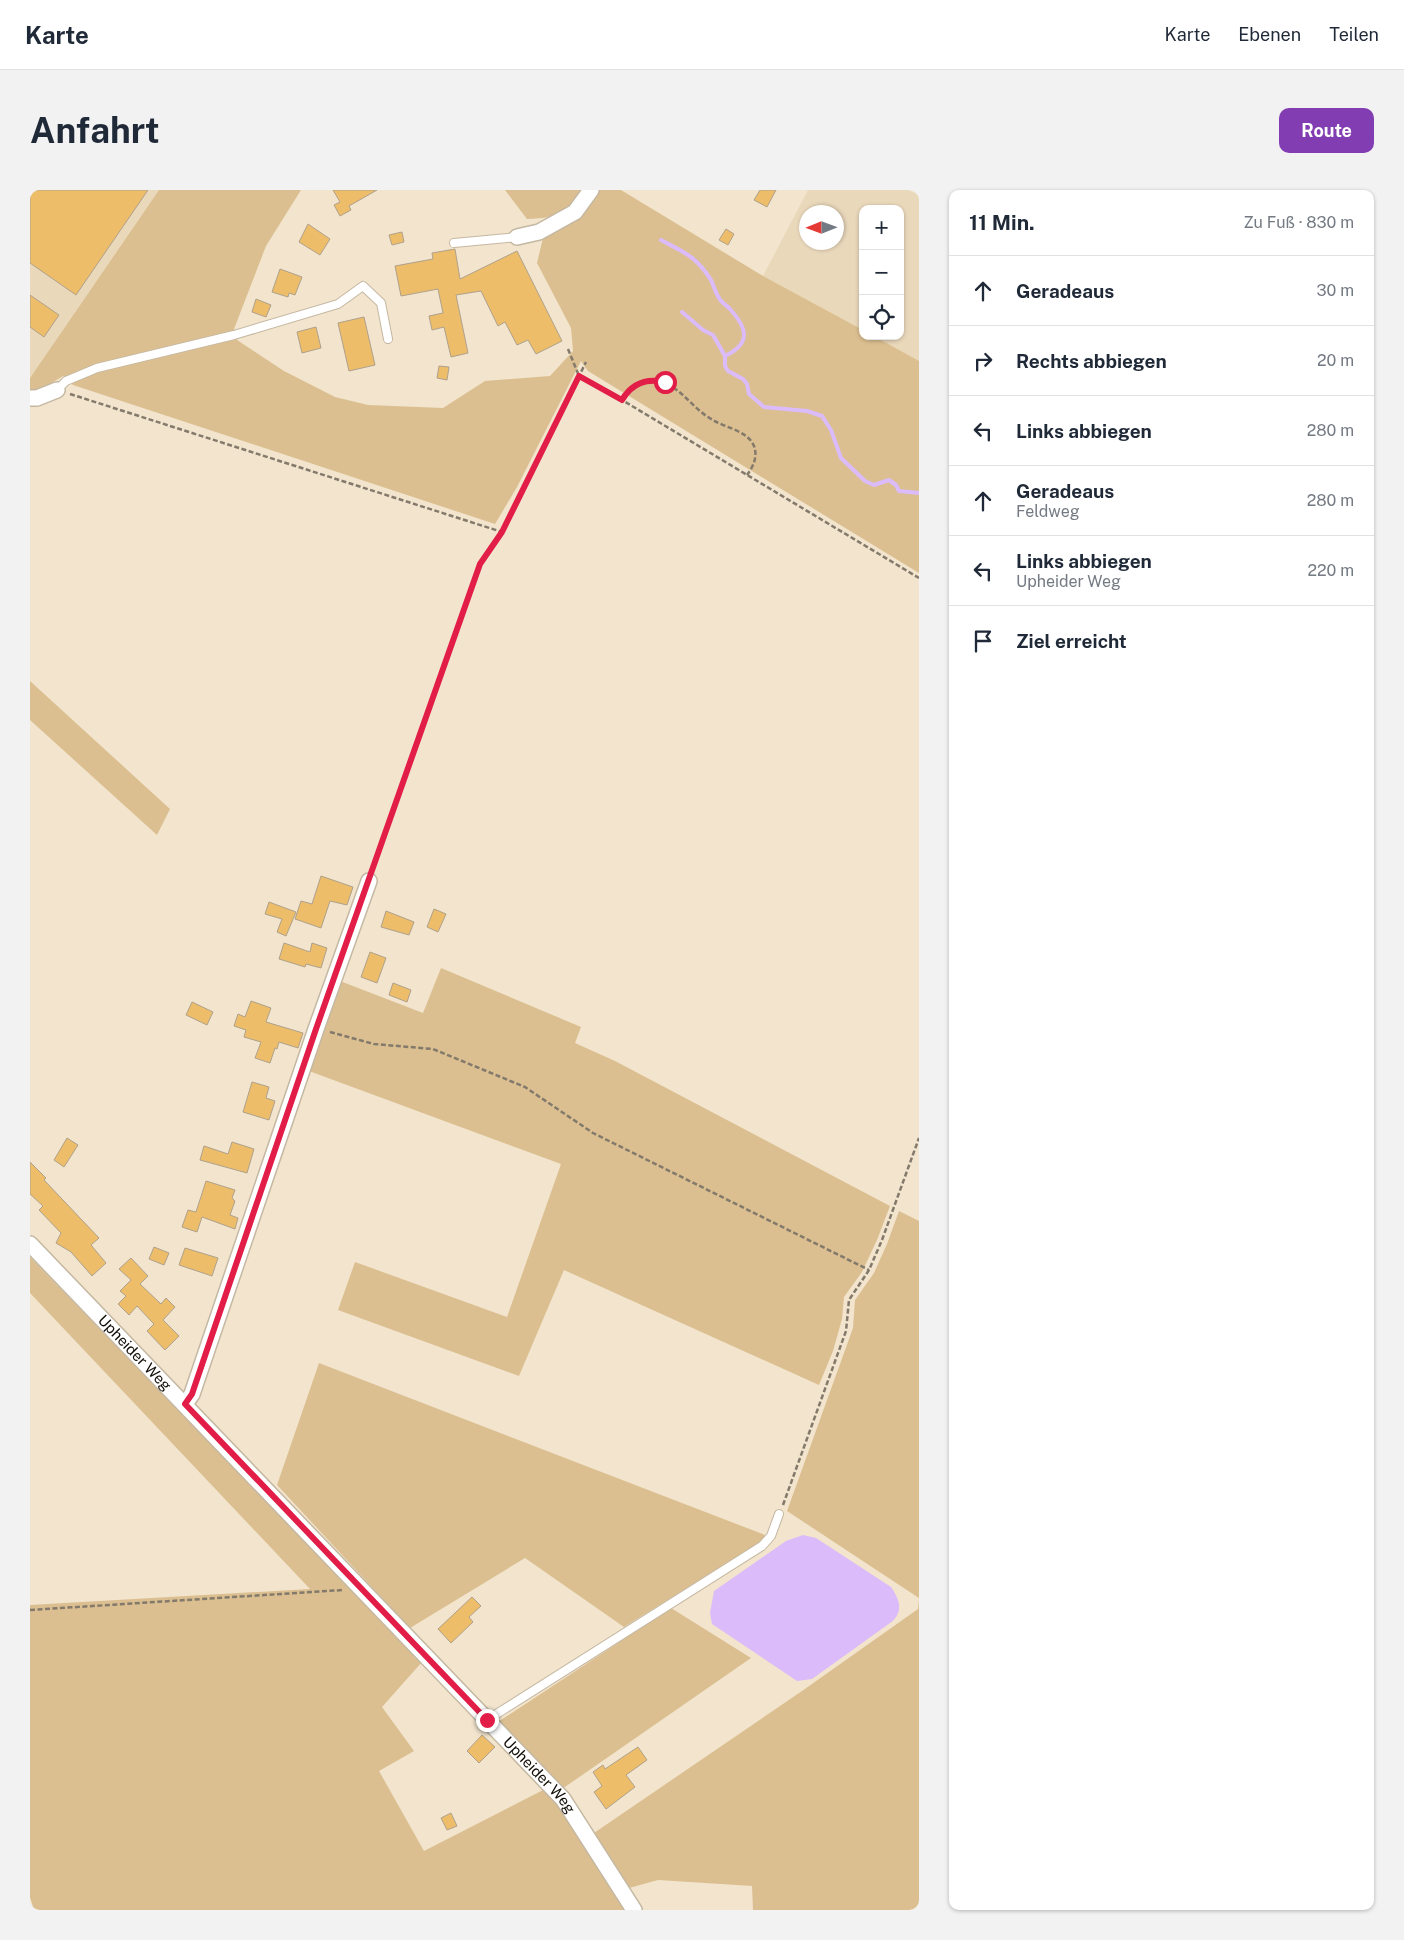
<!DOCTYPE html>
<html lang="de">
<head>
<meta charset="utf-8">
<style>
  :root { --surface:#fff; --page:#f2f2f3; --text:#1f2937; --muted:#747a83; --line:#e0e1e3; --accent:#813db1 }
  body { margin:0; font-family:"Public Sans",sans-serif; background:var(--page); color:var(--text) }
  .controls { position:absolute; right:15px; top:15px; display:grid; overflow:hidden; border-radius:10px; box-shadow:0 1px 4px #0004 }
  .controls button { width:45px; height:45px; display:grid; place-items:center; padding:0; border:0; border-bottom:1px solid var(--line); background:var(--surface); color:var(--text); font:25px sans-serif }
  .compass { position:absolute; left:769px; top:15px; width:45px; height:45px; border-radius:50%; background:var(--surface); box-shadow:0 1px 4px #0004; rotate:269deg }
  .stop { position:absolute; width:15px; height:15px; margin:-11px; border:4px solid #e11d48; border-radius:50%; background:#fff }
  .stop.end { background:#e11d48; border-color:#fff; box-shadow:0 1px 5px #0008 }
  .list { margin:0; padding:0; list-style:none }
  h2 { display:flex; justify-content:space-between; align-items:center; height:65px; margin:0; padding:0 20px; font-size:21px }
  h2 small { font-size:16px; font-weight:400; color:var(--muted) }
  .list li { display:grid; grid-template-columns:32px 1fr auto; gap:15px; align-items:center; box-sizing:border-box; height:70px; padding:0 20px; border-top:1px solid var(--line) }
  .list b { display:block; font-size:19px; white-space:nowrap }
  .list p { margin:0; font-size:16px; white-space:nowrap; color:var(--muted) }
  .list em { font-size:16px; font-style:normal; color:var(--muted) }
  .icon { flex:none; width:28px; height:28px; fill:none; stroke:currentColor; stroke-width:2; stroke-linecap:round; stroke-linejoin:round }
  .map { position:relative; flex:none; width:889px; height:1720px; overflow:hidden; border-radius:10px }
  header { display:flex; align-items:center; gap:30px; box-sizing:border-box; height:70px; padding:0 25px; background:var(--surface); border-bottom:1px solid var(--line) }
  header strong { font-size:24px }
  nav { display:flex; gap:28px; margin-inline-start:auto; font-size:18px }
  .intro { display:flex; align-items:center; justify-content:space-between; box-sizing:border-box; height:120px; padding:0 30px }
  h1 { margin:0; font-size:35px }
  .button { padding:12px 22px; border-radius:10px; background:var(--accent); color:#fff; font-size:18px; font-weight:700 }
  main { display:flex; gap:30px; padding:0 30px }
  aside { flex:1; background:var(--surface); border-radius:10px; box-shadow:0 1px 4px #0004 }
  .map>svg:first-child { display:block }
</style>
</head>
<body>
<header>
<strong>Karte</strong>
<nav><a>Karte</a><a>Ebenen</a><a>Teilen</a></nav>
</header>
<div class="intro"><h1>Anfahrt</h1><a class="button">Route</a></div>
<main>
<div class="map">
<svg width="889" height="1720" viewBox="0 0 889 1720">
  <rect width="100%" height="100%" fill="#f2e4cd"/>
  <path fill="#ead8bb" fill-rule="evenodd" d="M0,0H129L0,188Z
    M778,0H878L889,5V171L844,146H870V19H833V140L733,86ZM776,22H806V52H776Z"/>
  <path fill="#dbbf90" d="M129,0H271L236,56L204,139L207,150L254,181L305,207L338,215L413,218L455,191L520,186L543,161L541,138L507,73L513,48L568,0H591L733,86L833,140V146H844L889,171V383L558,181L551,171L487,297L465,334L43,195L33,186L10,200L0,199V188Z
    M475,0H553C534,28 529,27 497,29Z
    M0,491L140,619L127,645L0,530Z
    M411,778L551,837L545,853L585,871L860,1016L847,1050L832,1082L814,1107L812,1129L803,1161L789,1195L534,1080L489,1186L308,1120L325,1072L477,1127L531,974L279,881L310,791L393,823Z
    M869,1021L889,1031V1408L757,1321L823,1138L825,1110L844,1083L857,1054Z
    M0,1067L392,1472L352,1517L384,1561L349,1581L394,1661L517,1598L599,1720H4L0,1707V1415L280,1399L0,1103Z
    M289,1173L735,1345L731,1352L594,1437L495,1368L380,1438L247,1295Z
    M889,1409V1720H723L722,1696L628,1690L599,1698L564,1643L772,1501L888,1419Z
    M641,1418L721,1468L532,1599L468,1532Z"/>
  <path fill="#dbbbfa" d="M773,1345L786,1348L861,1397C870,1410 874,1422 860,1433L782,1489L767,1491L682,1434L680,1423L684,1401L756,1351Z"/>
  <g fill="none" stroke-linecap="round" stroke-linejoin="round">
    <path stroke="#dbbbfa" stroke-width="4" d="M631,50C655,63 666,66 681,90C684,96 685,102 689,108C691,112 696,115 700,119C717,138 722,153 695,166
      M652,122L673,140L683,145L695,166V176L698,181L713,189L717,194L719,204L734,217L777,221L792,226L801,240L811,268L835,291L844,295L859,290L866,295L869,301L889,303"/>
  </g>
  <path fill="#edbd69" stroke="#aea18c" d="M0,0H118L46,105L0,73Z
    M303,0H347L319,16L321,20L310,26L304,15L310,12Z
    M730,0H746L737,17L724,10Z
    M278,34L300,49L290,65L269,52Z
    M696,39L704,44L698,55L689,50Z
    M372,42L374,52L362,55L359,45Z
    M425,59L430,89L487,61L532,151L506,164L498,150L487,155L475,132L468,136L451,101L426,105L438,163L421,167L414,137L402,140L399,126L413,123L408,99L371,106L365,76L403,69L402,63Z
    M250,79L272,87L265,105L259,103L258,107L242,102Z
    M0,105L29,125L14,147L0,137Z
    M226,109L241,115L236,127L222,122Z
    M334,127L345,175L319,181L308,133Z
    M286,137L291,158L272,163L267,142Z
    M409,176L419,177L417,190L407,188Z
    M291,686L323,697L317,715L300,711L291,738L265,729L271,711L282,714Z
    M239,712L266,722L256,746L247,742L252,729L235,724Z
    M404,719L416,724L408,742L397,737Z
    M356,721L384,732L379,745L351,737Z
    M254,753L280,762L282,753L297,758L291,778L276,774L275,777L249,769Z
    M340,762L356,768L347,793L331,787Z
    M363,793L381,800L377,812L359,805Z
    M221,811L241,818L236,832L273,843L268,858L249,852L247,859L245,858L240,873L225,868L231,852L214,847L216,840L204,836L208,824L215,827Z
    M162,812L183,822L177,835L156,825Z
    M222,892L239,897L236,908L245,911L239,930L213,922Z
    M37,948L48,955L34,977L24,970Z
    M202,952L224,959L217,983L170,970L174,956L198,964Z
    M0,972L16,988L14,990L69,1048L61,1055L76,1073L62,1086L41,1062L26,1053L31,1043L9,1020L13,1016L0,1004Z
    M176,991L205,1000L202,1008L205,1011L200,1025L208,1028L205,1039L172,1027L167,1042L152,1037L158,1020L166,1022Z
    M124,1057L139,1063L134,1075L119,1069Z
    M155,1058L188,1068L182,1086L149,1075Z
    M101,1068L118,1086L110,1094L131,1114L136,1108L145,1117L133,1130L149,1146L135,1160L117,1141L124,1134L107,1116L99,1125L88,1114L96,1106L90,1101L101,1090L89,1079Z
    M442,1407L451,1416L439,1427L443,1432L421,1453L408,1439Z
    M452,1545L465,1557L449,1573L437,1561Z
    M608,1557L617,1570L596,1585L605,1597L576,1619L564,1602L572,1596L563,1582L573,1575L575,1579Z
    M421,1623L427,1636L417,1640L411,1628Z"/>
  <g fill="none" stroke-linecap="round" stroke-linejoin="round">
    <defs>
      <path id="lane" d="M424,53L487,47
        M27,200L36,191L67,178L204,145L308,114L333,96L351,113L358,149
        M457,1530L732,1356L741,1346L749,1324"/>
      <g id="street">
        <path d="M487,47L509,42L545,22L561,0"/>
        <path d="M0,208H7L27,200"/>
        <path id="s1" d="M0,1054L533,1609L604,1720"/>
        <path d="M155,1214L162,1204L286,839L339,691"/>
      </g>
    </defs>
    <use href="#lane" stroke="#c5b8a2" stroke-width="10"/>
    <use href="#street" stroke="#c5b8a2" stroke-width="18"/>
    <path stroke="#837a6b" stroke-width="2.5" stroke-dasharray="5 2.5" stroke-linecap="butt" d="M538,159L549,186L592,210L889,388
      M40,204L472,342
      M592,209C597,201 602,195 612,192C643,182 659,218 683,230C696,238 718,241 724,256C728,267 723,277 717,285
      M343,678L450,374L472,342L556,172
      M300,842L344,854L403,859L495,897L563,943L839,1080
      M753,1315L816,1141L819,1110L839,1080L852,1050L889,948
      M0,1420L313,1400"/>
    <use href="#lane" stroke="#fff" stroke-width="8"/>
    <use href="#street" stroke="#fff" stroke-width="15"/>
  </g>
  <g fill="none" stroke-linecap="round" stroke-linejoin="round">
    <path stroke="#e11d48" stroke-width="6" d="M457,1530L155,1214L162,1204L286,839L450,374L472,342L549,186L592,210C602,193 616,188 635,192"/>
  </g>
  <g text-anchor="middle" stroke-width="5" stroke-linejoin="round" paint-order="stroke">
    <g font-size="15" fill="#120e07" stroke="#fff">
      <text dy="5" stroke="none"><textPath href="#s1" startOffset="151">Upheider Weg</textPath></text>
      <text dy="5" stroke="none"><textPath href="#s1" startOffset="736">Upheider Weg</textPath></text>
    </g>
  </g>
</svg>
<div class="controls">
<button>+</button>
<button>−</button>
<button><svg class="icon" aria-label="locate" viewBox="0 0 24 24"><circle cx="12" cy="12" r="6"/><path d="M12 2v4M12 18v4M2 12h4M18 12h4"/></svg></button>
</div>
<svg class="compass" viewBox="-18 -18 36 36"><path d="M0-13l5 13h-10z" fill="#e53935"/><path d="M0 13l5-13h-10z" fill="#747a83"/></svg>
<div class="stop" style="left:635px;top:192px"></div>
<div class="stop end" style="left:457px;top:1530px"></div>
</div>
<aside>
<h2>11 Min.<small>Zu Fuß · 830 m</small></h2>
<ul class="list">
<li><svg class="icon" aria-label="ahead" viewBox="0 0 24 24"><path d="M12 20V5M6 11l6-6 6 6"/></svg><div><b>Geradeaus</b></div><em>30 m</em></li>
<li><svg class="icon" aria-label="right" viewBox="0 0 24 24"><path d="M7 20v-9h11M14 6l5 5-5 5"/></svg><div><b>Rechts abbiegen</b></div><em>20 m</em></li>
<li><svg class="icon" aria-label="left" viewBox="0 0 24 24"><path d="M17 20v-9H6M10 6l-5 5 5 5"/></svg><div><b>Links abbiegen</b></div><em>280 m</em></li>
<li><svg class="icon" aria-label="ahead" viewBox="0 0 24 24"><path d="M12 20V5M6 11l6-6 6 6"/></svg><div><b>Geradeaus</b><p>Feldweg</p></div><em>280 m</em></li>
<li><svg class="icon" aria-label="left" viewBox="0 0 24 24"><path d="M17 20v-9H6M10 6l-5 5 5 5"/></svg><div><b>Links abbiegen</b><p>Upheider Weg</p></div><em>220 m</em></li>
<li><svg class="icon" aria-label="arrive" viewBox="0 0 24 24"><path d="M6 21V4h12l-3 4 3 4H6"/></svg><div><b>Ziel erreicht</b></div></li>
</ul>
</aside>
</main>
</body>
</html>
